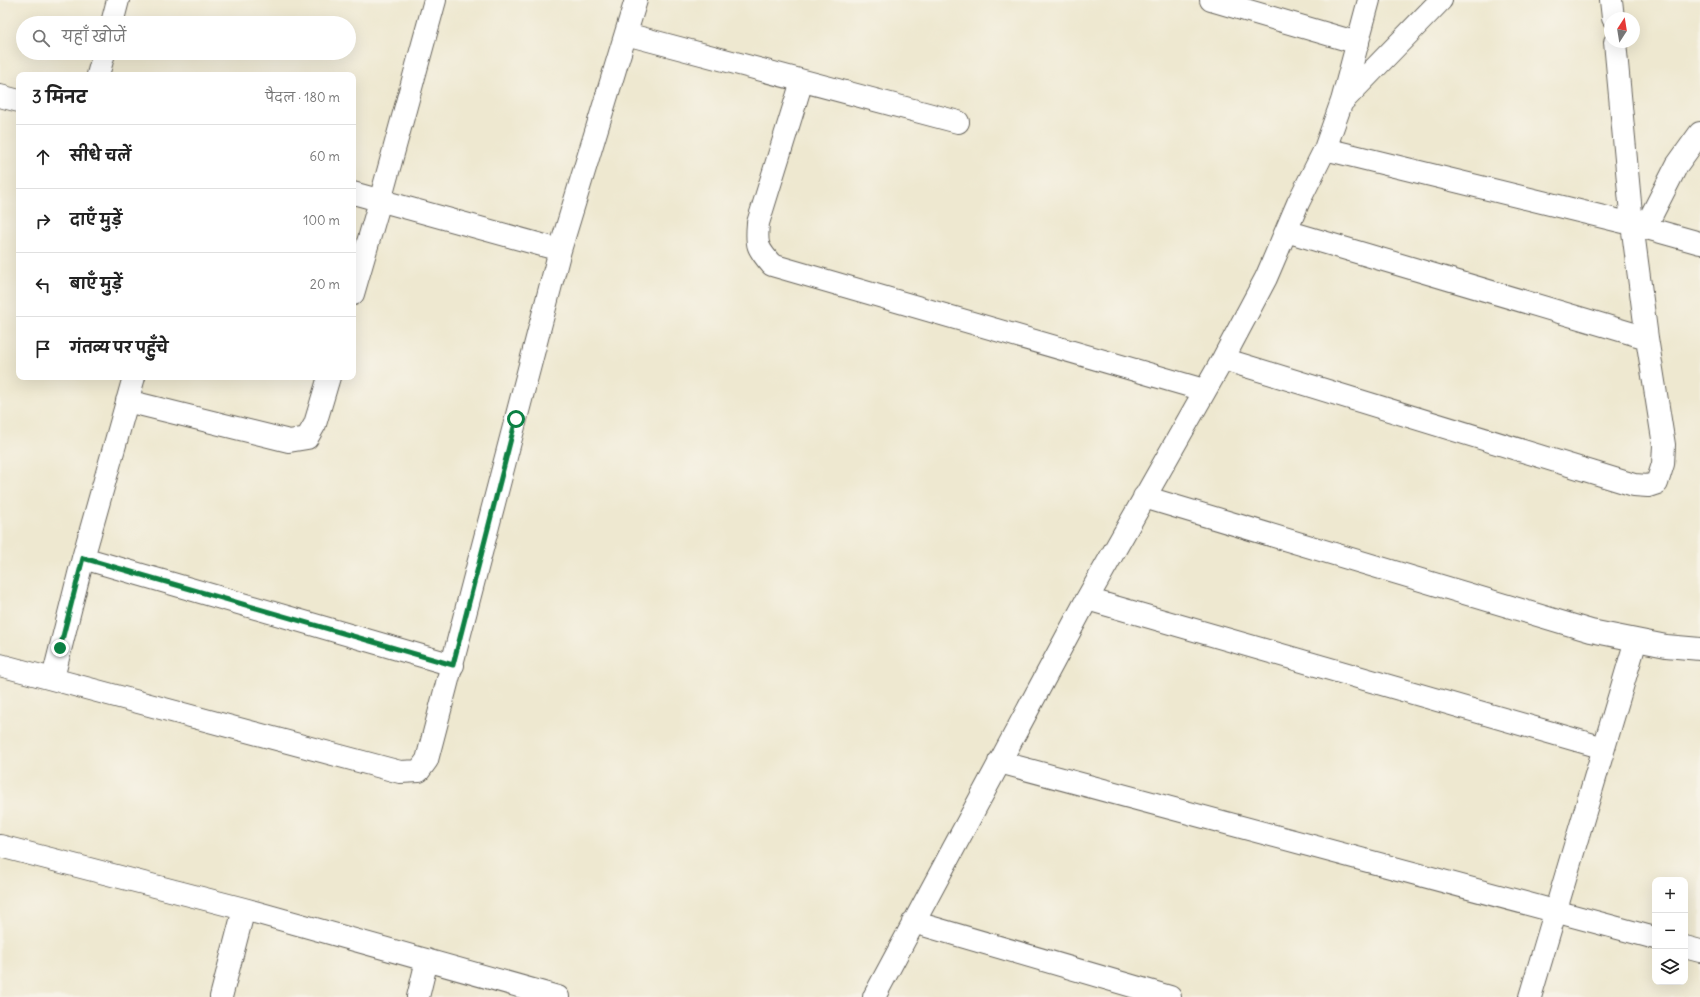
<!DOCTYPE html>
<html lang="hi">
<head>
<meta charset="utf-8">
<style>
  :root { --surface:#fff; --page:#f6f6f6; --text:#222; --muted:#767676; --line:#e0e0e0 }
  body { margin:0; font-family:Delius,"Playpen Sans Deva",sans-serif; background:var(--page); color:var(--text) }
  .controls { position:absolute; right:12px; bottom:12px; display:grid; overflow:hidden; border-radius:8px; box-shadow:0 4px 16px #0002 }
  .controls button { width:36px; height:36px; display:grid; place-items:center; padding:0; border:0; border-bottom:1px solid var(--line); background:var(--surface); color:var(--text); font:20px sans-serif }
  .compass { position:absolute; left:1604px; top:12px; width:36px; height:36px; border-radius:50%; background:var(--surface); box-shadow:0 4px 16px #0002; rotate:12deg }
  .stop { position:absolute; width:12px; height:12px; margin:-9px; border:3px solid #0b8043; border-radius:50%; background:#fff }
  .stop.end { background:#0b8043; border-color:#fff; box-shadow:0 1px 4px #0008 }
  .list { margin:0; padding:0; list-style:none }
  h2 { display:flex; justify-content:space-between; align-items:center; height:52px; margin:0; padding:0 16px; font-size:17px }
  h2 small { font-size:13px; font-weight:400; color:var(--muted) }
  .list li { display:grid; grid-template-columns:26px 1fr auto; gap:12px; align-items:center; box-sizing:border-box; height:64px; padding:0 16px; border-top:1px solid var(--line) }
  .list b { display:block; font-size:15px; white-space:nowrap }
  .list em { font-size:13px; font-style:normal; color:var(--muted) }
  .icon { flex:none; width:22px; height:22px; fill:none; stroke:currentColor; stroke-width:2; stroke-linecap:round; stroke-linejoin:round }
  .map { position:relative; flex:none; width:1700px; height:997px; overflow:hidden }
  .search { position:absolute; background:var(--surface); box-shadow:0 4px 16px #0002; left:16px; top:16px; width:340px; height:44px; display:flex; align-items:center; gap:10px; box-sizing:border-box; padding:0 14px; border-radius:22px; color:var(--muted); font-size:15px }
  .panel { position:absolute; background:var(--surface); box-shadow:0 4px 16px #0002; left:16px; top:72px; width:340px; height:308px; border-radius:8px }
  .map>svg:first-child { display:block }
</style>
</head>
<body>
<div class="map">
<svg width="1700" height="997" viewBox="0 0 1700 997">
  <rect width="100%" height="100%" fill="#f7f3e8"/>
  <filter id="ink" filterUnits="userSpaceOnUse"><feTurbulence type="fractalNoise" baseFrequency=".025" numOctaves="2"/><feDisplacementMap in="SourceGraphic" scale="8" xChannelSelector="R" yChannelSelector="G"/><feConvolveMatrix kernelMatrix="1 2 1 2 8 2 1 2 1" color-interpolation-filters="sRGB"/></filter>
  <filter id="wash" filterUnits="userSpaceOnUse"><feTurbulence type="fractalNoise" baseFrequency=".012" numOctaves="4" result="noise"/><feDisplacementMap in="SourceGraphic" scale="16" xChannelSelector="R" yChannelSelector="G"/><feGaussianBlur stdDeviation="0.9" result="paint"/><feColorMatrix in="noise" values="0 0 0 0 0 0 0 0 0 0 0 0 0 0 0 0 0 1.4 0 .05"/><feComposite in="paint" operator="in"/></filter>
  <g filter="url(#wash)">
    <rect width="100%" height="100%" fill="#eee8d0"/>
  </g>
  <g filter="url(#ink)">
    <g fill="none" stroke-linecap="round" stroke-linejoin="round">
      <defs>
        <path id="street" d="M1211,0L1358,43
          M1611,0L1613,18
          M112,23L118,0
          M626,34L958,122
          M98,75L104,53
          M802,81L758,223C756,245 757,248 772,265L1204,390
          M0,96L19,101
          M1343,101L1441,0
          M1325,149L1632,224L1700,243
          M353,193L560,250L636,0
          M1645,228L1677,165L1700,133
          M1286,231L1647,338
          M353,294L380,201L435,0
          M1223,359L1634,485L1648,486L1657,483L1663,464L1664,445L1647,338L1632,224L1615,42
          M127,401L289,441L307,438L315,424L329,377
          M1144,497L1591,631L1666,646L1700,649
          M83,558L453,665
          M1087,599L1604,748
          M0,665L400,772L419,771L427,760L560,250
          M53,678L83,558L134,377
          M999,762L1655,938
          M0,846L244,909L558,997
          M913,922L1170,997
          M1685,947L1700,951
          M221,997L244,909
          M418,997L427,960
          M874,997L1087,599L1223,359L1266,278L1298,203L1325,149L1342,101L1369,0
          M1530,997L1636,640"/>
      </defs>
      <use href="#street" stroke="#66635b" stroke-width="24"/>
      <use href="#street" stroke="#fff" stroke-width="22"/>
    </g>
  </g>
  <g fill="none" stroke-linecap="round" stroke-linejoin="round" filter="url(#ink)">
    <path stroke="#0b8043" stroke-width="5" d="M60,648L83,558L453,665L516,419"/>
  </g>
</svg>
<div class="controls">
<button>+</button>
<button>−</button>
<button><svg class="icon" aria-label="layers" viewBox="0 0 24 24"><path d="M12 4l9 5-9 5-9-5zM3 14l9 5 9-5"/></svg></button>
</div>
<svg class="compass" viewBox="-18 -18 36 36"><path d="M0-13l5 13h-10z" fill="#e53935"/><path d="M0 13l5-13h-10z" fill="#767676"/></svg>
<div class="stop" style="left:516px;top:419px"></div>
<div class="stop end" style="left:60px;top:648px"></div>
<div class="search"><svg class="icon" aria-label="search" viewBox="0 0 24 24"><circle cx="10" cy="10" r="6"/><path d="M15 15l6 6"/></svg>यहाँ खोजें</div>
<section class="panel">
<h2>3 मिनट<small>पैदल · 180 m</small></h2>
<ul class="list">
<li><svg class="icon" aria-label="ahead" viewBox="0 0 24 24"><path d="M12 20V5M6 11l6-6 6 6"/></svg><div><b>सीधे चलें</b></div><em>60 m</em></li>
<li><svg class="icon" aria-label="right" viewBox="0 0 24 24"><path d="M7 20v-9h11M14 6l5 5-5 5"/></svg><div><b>दाएँ मुड़ें</b></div><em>100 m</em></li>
<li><svg class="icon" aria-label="left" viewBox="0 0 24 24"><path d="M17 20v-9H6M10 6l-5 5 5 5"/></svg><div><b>बाएँ मुड़ें</b></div><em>20 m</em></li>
<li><svg class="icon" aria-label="arrive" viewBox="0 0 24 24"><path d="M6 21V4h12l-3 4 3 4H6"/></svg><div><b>गंतव्य पर पहुँचे</b></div></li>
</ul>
</section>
</div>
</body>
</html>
